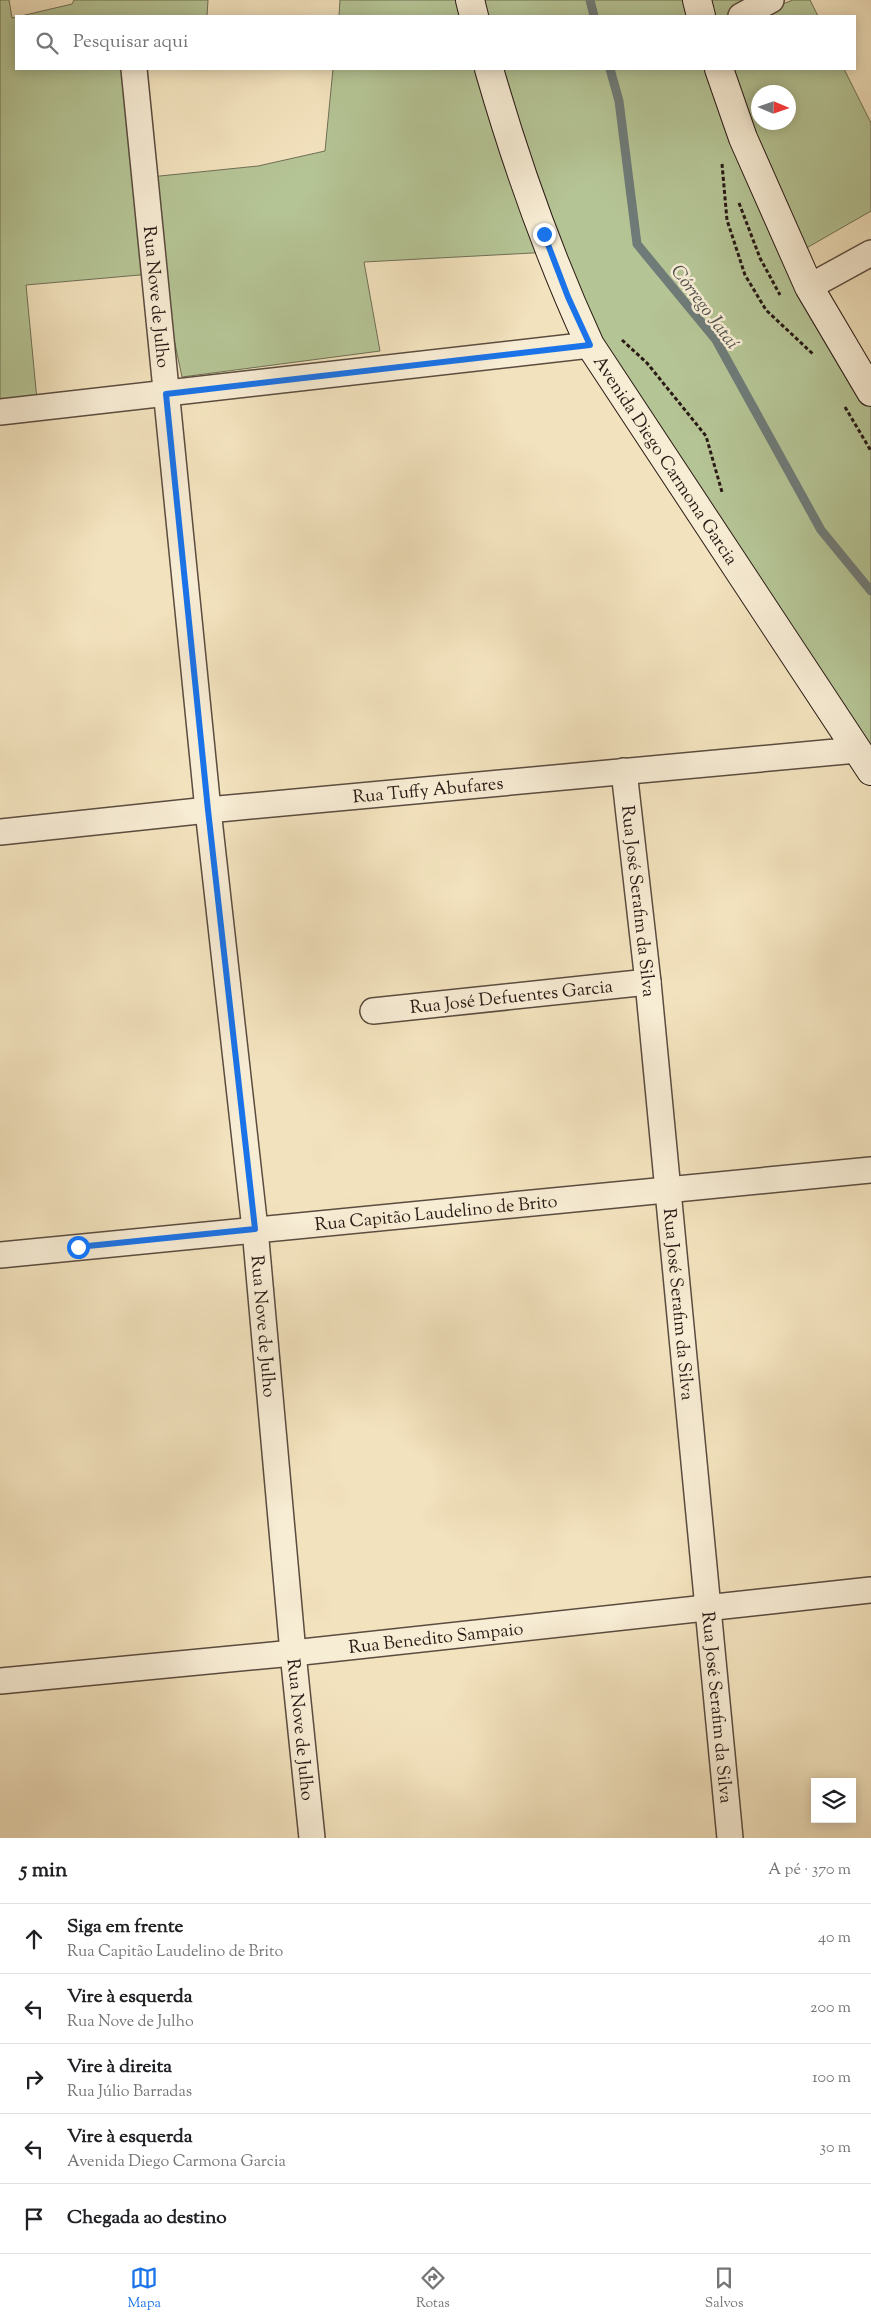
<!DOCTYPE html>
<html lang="pt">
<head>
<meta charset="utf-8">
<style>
  :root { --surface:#fff; --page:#f2f2f2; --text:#202124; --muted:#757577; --line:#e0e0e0; --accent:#1a73e8 }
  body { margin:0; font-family:"Sorts Mill Goudy",serif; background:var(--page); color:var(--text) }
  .controls { position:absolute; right:15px; bottom:15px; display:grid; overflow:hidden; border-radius:0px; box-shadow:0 2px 12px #0003 }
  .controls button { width:45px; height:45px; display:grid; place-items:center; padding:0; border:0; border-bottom:1px solid var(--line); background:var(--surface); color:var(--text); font:25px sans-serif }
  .compass { position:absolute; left:751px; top:85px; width:45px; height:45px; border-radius:50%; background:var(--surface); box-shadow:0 2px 12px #0003; rotate:92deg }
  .stop { position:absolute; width:15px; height:15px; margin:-11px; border:4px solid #1a73e8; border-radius:50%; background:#fff }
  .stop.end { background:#1a73e8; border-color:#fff; box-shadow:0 1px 5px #0008 }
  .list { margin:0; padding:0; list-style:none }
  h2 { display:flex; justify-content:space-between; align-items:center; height:65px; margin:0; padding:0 20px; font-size:21px }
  h2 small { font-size:16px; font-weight:400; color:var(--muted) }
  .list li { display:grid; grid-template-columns:32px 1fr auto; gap:15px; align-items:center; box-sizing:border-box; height:70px; padding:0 20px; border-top:1px solid var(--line) }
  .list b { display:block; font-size:19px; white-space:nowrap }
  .list p { margin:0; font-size:16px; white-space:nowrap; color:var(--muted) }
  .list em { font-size:16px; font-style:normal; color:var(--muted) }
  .icon { flex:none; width:28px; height:28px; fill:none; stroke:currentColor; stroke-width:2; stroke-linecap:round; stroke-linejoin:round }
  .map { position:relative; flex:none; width:871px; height:1838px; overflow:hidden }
  .search { position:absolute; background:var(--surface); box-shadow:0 2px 12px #0003; left:15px; right:15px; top:15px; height:55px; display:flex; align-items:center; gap:12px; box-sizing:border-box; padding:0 18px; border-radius:0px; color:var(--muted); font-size:19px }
  .sheet { height:415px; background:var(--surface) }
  nav { display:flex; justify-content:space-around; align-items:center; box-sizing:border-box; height:70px; border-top:1px solid var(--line); background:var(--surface); font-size:14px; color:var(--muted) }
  nav a { display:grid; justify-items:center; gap:2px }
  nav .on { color:var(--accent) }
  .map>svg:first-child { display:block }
</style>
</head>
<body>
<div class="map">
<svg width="871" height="1838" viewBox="0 0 871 1838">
  <rect width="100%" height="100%" fill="#f2e2bd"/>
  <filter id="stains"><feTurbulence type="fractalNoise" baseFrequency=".004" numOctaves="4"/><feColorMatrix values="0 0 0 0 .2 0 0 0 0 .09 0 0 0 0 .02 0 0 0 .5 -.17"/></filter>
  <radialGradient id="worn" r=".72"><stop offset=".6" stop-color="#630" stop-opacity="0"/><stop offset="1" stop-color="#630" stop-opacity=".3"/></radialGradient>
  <path fill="#b5c495" stroke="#6f6f55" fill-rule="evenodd" d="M0,0H9L12,18L16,17V69H132L151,274L26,285L37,400L0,404Z
    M74,0H208L207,16H21L72,4Z
    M340,0H771L741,16H339Z
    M793,0H810L818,16H752Z
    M333,69H719L871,392V771L590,345L551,252L364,262L380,351L182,377L161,278L150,177L258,166L325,151Z
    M728,69H844L871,123V211L803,250ZM758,92H788V122H758Z"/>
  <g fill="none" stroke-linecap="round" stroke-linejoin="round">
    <path stroke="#6f7b78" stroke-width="9" d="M590,0L594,16
      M610,69L619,101L637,244L716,340L821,530L871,591"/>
    <defs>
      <g id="street">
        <path d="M741,16L771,0"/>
        <path id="s1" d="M134,69L208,810L255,1229L293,1653L312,1838"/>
        <path d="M809,287L871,253"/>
        <path d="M0,412L590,345"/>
        <path id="s2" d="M624,771L648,982L730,1838"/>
        <path id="s3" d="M0,832L208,810L857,750"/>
        <path id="s4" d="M373,1011L648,982"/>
        <path id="s5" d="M0,1255L871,1170"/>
        <path id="s6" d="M0,1681L293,1653L871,1590"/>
      </g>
      <g id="secondary">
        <path d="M470,0L474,16"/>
        <path d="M697,0L701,16"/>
        <path id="s7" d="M489,69C516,163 549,256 590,345L871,771"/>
        <path d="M719,69L743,138L809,287L871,392"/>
      </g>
    </defs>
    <use href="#street" stroke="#5b4c3f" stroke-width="28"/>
    <use href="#secondary" stroke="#291a15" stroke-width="30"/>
    <path stroke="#291a15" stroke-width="3" stroke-dasharray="4 2.5" stroke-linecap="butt" d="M722,164L727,220L745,275L766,310L814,355
      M739,203L760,258L780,295
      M622,340L647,363L706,436L722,492
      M845,407L871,451"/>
    <use href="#street" stroke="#f7ecd4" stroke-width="25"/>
    <use href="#secondary" stroke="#f7ecd4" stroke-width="28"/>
  </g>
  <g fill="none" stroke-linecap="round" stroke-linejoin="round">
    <path stroke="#1a73e8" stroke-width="6" d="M78,1247L255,1229L208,810L166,394L590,345L568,297L544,234"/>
  </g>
  <g text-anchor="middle" stroke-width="5" stroke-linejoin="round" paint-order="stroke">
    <g font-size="18" fill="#291a15" stroke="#f7ecd4">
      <text dy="6" stroke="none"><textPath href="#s1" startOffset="229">Rua Nove de Julho</textPath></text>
      <text dy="6" stroke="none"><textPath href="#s7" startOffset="432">Avenida Diego Carmona Garcia</textPath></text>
      <text dy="6" stroke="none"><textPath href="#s3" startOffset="430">Rua Tuffy Abufares</textPath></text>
      <text dy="6" stroke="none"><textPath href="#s2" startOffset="131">Rua José Serafim da Silva</textPath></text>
      <text dy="6" stroke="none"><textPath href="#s4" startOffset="139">Rua José Defuentes Garcia</textPath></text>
      <text dy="6" stroke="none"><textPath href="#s5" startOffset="438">Rua Capitão Laudelino de Brito</textPath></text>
      <text dy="6" stroke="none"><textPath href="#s2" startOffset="536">Rua José Serafim da Silva</textPath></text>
      <text dy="6" stroke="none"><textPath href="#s1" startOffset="1264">Rua Nove de Julho</textPath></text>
      <text dy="6" stroke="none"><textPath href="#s6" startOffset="438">Rua Benedito Sampaio</textPath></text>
      <text dy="6" stroke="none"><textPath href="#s2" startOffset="941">Rua José Serafim da Silva</textPath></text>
      <text dy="6" stroke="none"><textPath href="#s1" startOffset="1669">Rua Nove de Julho</textPath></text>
    </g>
    <g font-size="19" font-style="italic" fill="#52534f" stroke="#f7ecd4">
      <text transform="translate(706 306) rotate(53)" y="7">Córrego Jataí</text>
    </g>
  </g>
  <rect width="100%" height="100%" filter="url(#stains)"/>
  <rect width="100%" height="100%" fill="url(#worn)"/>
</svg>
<div class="controls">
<button><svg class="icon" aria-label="layers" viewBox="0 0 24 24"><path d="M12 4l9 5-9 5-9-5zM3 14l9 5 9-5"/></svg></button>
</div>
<svg class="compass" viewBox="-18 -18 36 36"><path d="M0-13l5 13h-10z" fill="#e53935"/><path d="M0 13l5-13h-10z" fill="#757577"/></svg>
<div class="stop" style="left:78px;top:1247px"></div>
<div class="stop end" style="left:544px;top:234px"></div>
<div class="search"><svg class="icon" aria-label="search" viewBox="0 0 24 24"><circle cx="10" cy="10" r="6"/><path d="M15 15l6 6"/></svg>Pesquisar aqui</div>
</div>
<section class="sheet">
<h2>5 min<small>A pé · 370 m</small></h2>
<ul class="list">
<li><svg class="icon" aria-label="ahead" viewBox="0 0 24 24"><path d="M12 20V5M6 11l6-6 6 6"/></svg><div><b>Siga em frente</b><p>Rua Capitão Laudelino de Brito</p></div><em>40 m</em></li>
<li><svg class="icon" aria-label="left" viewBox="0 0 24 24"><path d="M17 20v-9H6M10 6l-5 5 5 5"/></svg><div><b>Vire à esquerda</b><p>Rua Nove de Julho</p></div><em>200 m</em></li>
<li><svg class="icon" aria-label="right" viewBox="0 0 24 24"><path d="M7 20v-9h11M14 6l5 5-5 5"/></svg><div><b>Vire à direita</b><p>Rua Júlio Barradas</p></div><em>100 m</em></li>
<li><svg class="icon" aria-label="left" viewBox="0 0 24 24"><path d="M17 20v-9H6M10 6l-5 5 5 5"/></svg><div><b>Vire à esquerda</b><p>Avenida Diego Carmona Garcia</p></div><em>30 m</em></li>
<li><svg class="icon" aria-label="arrive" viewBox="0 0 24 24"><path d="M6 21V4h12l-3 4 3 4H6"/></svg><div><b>Chegada ao destino</b></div></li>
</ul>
</section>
<nav>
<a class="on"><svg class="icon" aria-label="map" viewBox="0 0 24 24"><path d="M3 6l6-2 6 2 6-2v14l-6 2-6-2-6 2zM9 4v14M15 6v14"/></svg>Mapa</a>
<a><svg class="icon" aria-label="directions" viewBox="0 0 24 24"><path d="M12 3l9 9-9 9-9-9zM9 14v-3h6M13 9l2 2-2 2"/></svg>Rotas</a>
<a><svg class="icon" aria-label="saved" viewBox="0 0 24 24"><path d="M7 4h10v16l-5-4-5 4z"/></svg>Salvos</a>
</nav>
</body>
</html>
